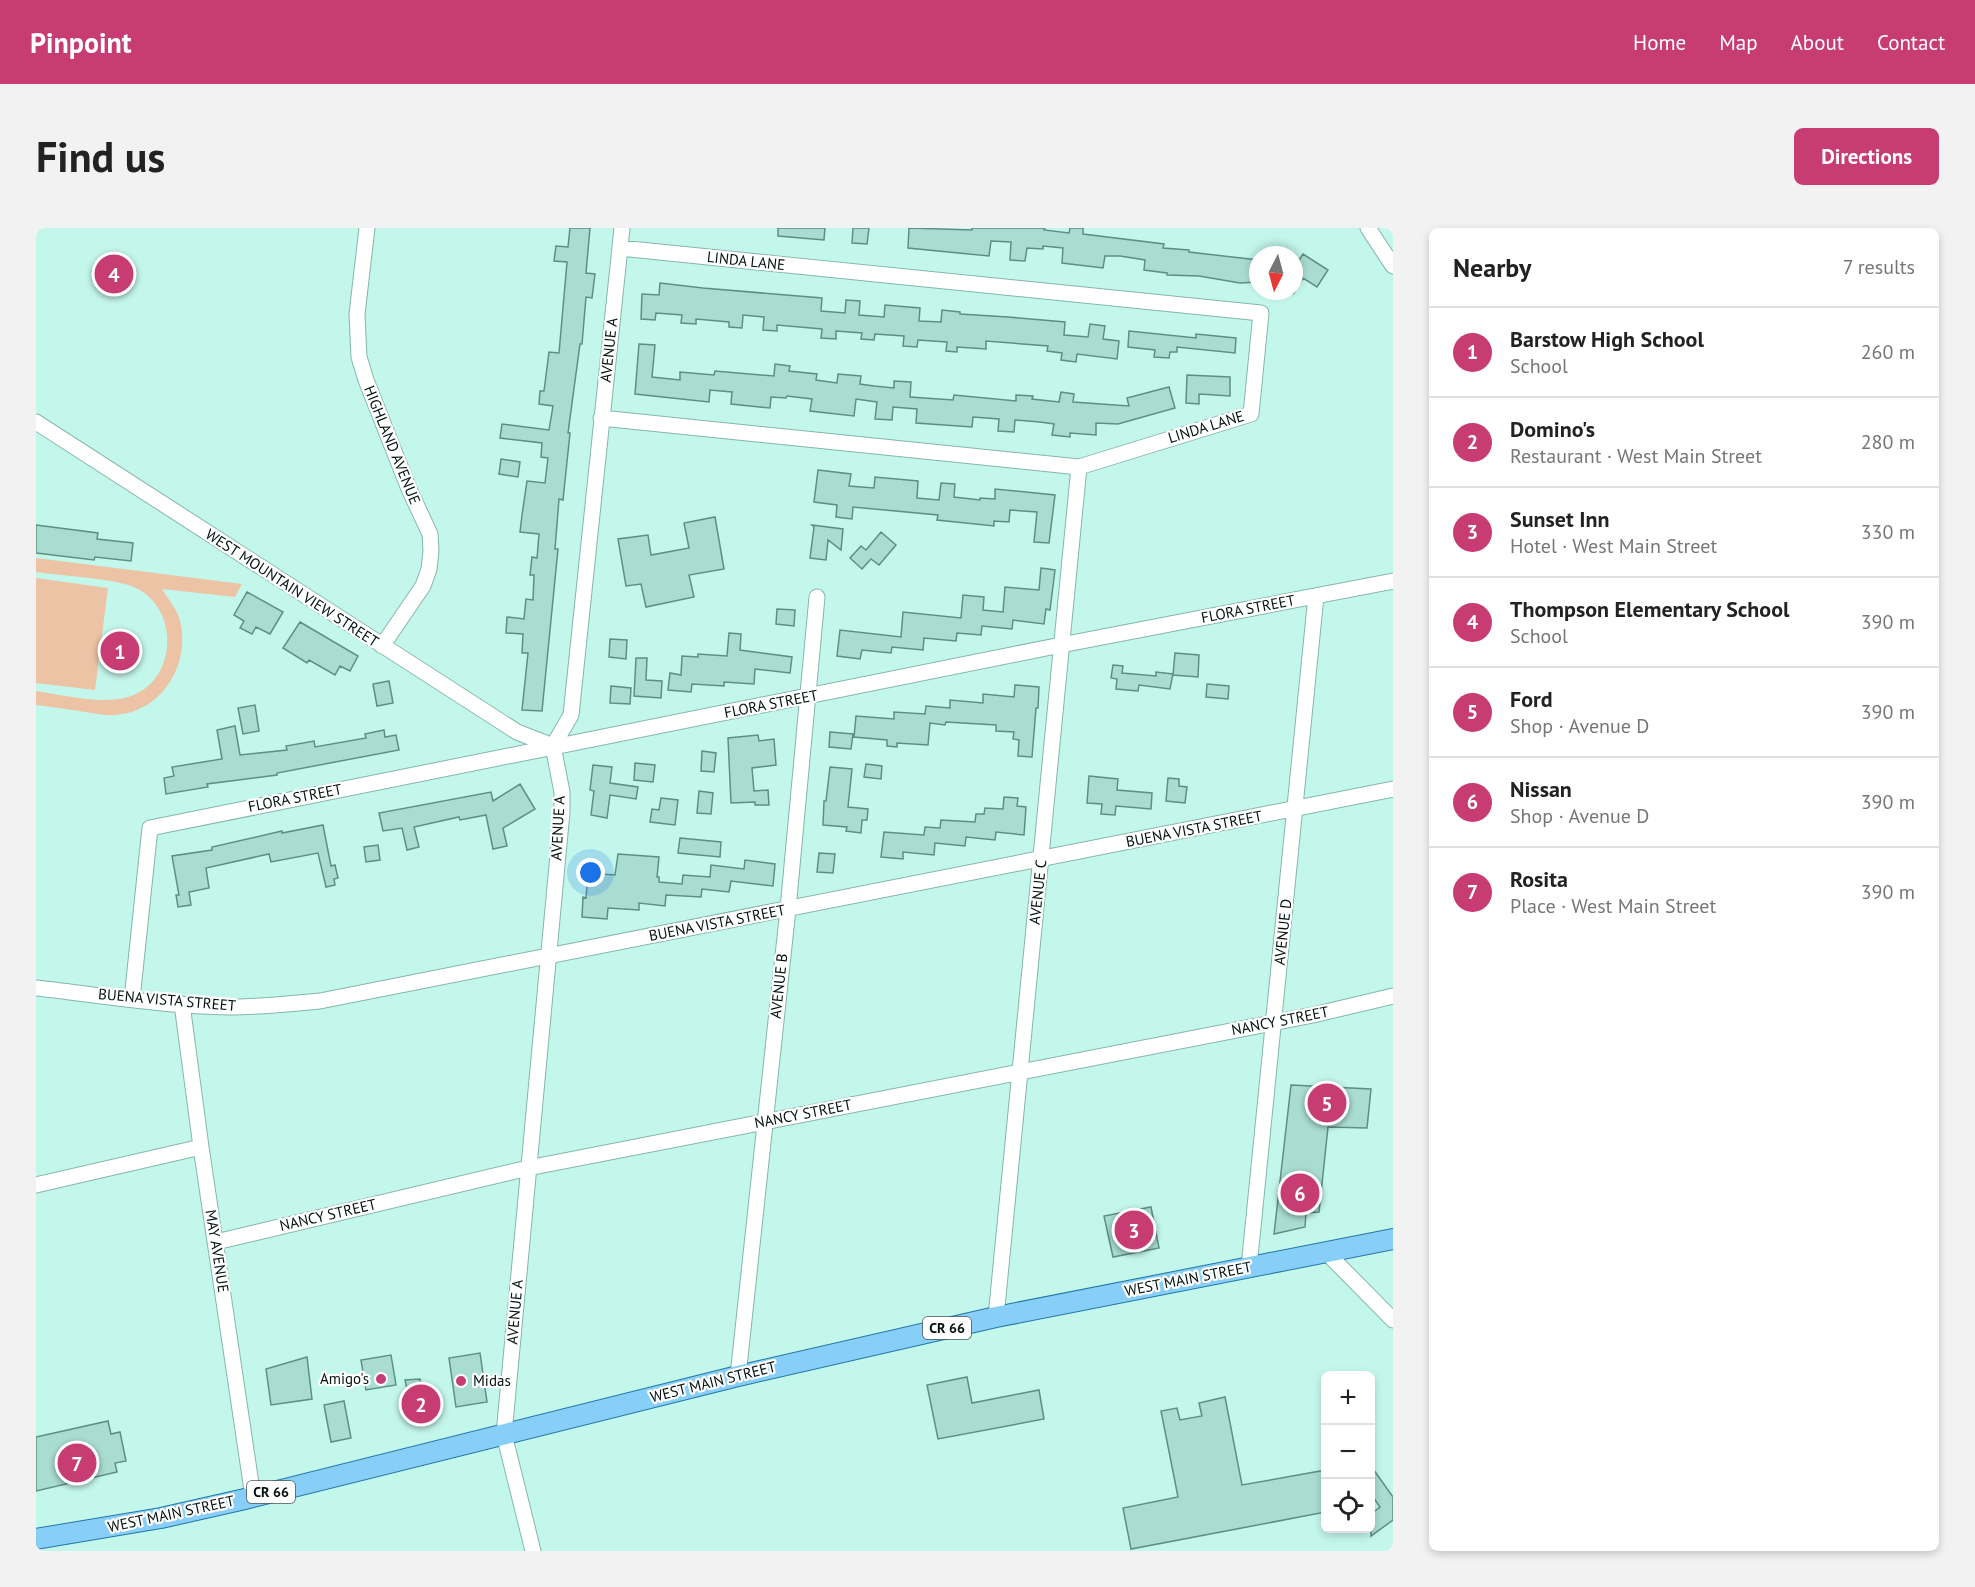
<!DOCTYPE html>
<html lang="en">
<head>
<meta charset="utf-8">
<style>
  :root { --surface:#fff; --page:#f2f2f2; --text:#222; --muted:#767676; --line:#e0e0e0; --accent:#c73c73 }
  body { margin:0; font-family:"PT Sans",sans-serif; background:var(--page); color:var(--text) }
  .controls { position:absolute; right:18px; bottom:18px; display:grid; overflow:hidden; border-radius:9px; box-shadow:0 3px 9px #0003 }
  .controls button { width:54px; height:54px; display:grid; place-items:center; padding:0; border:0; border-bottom:2px solid var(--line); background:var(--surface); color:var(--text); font:30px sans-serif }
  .compass { position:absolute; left:1213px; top:18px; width:54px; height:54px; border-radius:50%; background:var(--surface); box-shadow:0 3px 9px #0003; rotate:186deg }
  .you { position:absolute; left:555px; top:645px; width:21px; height:21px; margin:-15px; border:4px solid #fff; border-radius:50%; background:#1a73e8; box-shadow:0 0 0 9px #1a73e833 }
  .badge { display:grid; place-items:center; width:39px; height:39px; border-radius:50%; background:var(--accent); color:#fff; font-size:20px; font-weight:700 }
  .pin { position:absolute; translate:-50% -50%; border:3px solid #fff; box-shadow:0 2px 6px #0006 }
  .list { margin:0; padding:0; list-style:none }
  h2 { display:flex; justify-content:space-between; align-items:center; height:78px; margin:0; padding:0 24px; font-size:26px }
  h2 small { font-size:20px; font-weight:400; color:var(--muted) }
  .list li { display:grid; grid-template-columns:39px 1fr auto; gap:18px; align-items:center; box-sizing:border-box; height:90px; padding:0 24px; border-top:2px solid var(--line) }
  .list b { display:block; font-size:22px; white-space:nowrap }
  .list p { margin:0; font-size:20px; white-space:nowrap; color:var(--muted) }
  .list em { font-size:20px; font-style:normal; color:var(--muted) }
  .icon { flex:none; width:33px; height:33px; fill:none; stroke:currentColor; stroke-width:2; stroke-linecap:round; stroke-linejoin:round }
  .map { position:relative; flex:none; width:1357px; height:1323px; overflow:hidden; border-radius:9px }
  header { display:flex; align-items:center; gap:36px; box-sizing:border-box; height:84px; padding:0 30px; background:var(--accent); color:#fff }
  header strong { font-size:28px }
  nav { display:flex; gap:33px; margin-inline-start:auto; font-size:21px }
  .intro { display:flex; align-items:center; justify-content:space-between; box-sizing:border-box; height:144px; padding:0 36px }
  h1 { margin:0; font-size:42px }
  .button { padding:15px 27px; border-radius:9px; background:var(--accent); color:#fff; font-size:21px; font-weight:700 }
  main { display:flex; gap:36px; padding:0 36px }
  aside { flex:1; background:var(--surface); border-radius:9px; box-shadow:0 3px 9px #0003 }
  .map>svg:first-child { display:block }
</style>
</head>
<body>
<header>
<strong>Pinpoint</strong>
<nav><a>Home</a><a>Map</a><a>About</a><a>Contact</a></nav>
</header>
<div class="intro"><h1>Find us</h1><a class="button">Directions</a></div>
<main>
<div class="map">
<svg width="1357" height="1323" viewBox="0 0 1357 1323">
  <rect width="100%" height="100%" fill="#c4f7ec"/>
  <path fill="#ecc4a5" d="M0,330L206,356L199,369L126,361C132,371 141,381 144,393C155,437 125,485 78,487C71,488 63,486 55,485C37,482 18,479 0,477V463C29,467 63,477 92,469C141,455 145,382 100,360C79,350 25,348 0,344Z
    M0,350L72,360L59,462L0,455Z"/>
  <path fill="#aaddd2" stroke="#5e8f85" stroke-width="1.5" d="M534,0H554L550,45L559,46L556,70L550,69L546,116H544L532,205H534L527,272L523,271L519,321H522L506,483L486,482L492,425H486L487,406L470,405L471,389L488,391L490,371L497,372L498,347H494L496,329L501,330L503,306L484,304L486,287L491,253L509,255L512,230L505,229L506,215L464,210L466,196L513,202L517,178L503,176L504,163H508L513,124L523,125L531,34L518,33L520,18L532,19Z
    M742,0H789L788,12L742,8Z
    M817,0H833L831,16L816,15Z
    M873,0L936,2V0H1009L1008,2L1033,5L1034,0H1047V6L1128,16L1127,20L1153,22V24L1222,32V54L1204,55L1163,48L1131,47V45L1108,42L1109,32L1084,28H1069L1067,40L1026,35L1027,20L1007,18V21L991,20L989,33L974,32L975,14L955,13L953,28L872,20Z
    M1267,26L1292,42L1281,59L1267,50L1258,65V40Z
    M624,55L667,60L786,70L785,83L809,85L810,72L824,73L823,87L848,89L849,77L884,80L883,93L905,94L906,82L924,84V86L972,89L1029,94L1028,107L1052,109L1054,96L1069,98L1067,111L1083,113L1081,131L1041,126L1040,134L1025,132L1026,125L1011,123L1012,118L950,113V121L921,119V124L910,123L911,114L882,112L881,119L867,118L868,108L839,106L838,112L825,111L826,105L800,103V111L785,110L786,101L741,97V103L727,102L728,89L707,87L706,100L693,99V94L660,91V96L645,95L646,87L620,85L619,92L605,91L606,66L623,67Z
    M1093,103L1160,110V106L1200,110L1199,125L1141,119V124H1134L1133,130L1118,129L1119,122L1092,119Z
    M603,116L619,117L616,149L644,152V144L678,147L679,143L738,148L739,136L754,138L753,143L781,146L780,152L801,155L802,146L825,148L824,156L838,158L858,160V153L875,154L874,169L917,172L918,167L980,173V167L997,168L996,171L1023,174L1025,164L1038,166L1037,174L1093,178L1091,170L1133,159L1139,180L1082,196L1060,195V207L1034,205V209L1016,207L1018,196L1004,194L979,192L978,204L962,203L963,191L937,189L936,199L880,195L881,181L857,179L856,192L839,191L841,174L820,171L818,188L774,183L776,171L751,168L750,170L735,169L734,180L695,176L696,164L674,162L673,174L599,166Z
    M1151,147L1194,149V168L1163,166V176L1150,175Z
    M465,231L484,234L482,249L463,246Z
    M782,242L815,246L813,258L838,260L839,249L882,253L881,270L903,272L905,255L919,256L918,269L944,272V270L959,271V261L1019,267L1013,315L998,314L1001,284L974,282L973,294L958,293V298L901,292L902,287L817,279L816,291L800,289L801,277L778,274Z
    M679,289L688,341L653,347L658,369L610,379L605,356L590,358L582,311L612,307L615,327L653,320L648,295Z
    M0,297L62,305L61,311L97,315L95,333L59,329L58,332L0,325Z
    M776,297L807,301L805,322L792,312L790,332L774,330L778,299Z
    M845,304L860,317L843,337L835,331L826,341L814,330L825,318L830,322Z
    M1005,340L1019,342L1014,382L1010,381L1008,396L977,392L976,401L946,398L945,407L921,405L920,413L888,410L887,422L856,419L855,425L826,422L824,431L801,428L804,402L865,409L867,384L925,390L927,367L948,369L947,382L967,384L969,359L1003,362Z
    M211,364L247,384L234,406L220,399L216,406L204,400L208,393L198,387Z
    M741,381L759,382L758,398L740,396Z
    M264,394L322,428L314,443L304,438L299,447L273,432L271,435L247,420Z
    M693,405L705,406L704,422L756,429L754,445L719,441L718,456L688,454V458L656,456L655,464L632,462L634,445L645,447L646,428L662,429V426L691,428Z
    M574,411L591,412L590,431L573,429Z
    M1139,425L1163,427L1162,449L1137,447Z
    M600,430H611L610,452L626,453L625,470L598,468Z
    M1077,437L1087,438L1086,445L1120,448V444L1137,446L1134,461L1103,457L1102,463L1080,461L1081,451L1075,450Z
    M353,453L357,475L341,478L337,456Z
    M1171,456L1193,458L1192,471L1170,469Z
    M979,457L1003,459L1002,480H1000L996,529L982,528L983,512L977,511L978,504L960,503V497L910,494L909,497L894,495L892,517L861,515V519L851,518V512L818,509L820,488L858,491V484L889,486L890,478L914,480V472L947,475V466L978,469Z
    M575,458L595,460L594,476L574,475Z
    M219,477L223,503L207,506L202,480Z
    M199,498L204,527L251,522L250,518L278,513L279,519L330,510L329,506L348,502L349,509L360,507L363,522L241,545V547L171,556L172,559L130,566L128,550L138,548L136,539L186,531L181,502Z
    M794,504L817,506L815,521L793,519Z
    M722,507L723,513L738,511L740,537L716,540L718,563L732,562L733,577H719V574L695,575L692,510Z
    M666,523L680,525L678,544L665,543Z
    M599,535L619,537L617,554L598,552Z
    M830,536L846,538L845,551L828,549Z
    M557,537L576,539L574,555L602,559L600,571L574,567L571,590L555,587L558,563L554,562Z
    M794,539L816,541L812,579L832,581L831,592H826L825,605L810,603L811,599L787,597L788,573H790Z
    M1053,548L1082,551L1081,562L1116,565L1115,581L1080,578L1079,587L1065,586L1066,576L1051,575Z
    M1132,550L1143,551V558L1151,559L1149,575L1130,573Z
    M484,556L499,581L467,600L471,618L457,621L450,587L424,592L423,589L378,599L383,619L371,622L366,600L347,603L343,585L455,564L457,573Z
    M663,563L677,565L675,586L661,585Z
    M968,569L982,570L981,578L990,579L988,607L960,604L959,612L930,609L929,618L899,615L898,627L867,624V631L845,629L848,604L888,607L889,599L904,600L905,592L939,594L940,586H948L949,580L967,581Z
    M625,570L642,572L639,597L614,594L616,581L623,582Z
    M287,597L295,638L299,637L302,650L298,651L299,657L290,659L282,625L235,634L233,626L170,640L173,660L153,664L155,677L142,679L140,667H143L136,628L176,622V619L246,603V605Z
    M644,610L685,614L684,629L642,625Z
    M342,617L344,632L330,634L328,619Z
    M783,625L799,626L797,645L781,644Z
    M582,626L623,629L621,649H623V654L646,656L647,647L674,649L675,637L708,641L709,632L739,636L737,658L695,653L693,664L666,661L665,669L630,667L629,678L603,675V682L572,680L571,691L546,689L547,669L550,670L552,645L579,647Z
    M1255,857L1335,861L1331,900L1292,899L1283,984L1270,985L1269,999L1238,1006Z
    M1115,979L1123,1020L1077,1029L1068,988Z
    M444,1125L451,1174L420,1179L413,1130Z
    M355,1127L360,1157L330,1162L325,1132Z
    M271,1129L276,1171L235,1177L230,1141Z
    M931,1149L936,1175L1003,1162L1008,1191L902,1211L891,1157Z
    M384,1151L391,1192L378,1193L369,1152Z
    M1189,1169L1206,1257L1290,1242V1284L1095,1321L1087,1280L1142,1269L1125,1183L1141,1180L1144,1192L1166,1188L1163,1175Z
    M308,1173L315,1210L295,1214L288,1177Z
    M72,1193L75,1206L84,1204L90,1233L79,1235L81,1244L0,1263V1209Z
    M1335,1238L1357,1269V1292L1335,1308V1286L1344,1279L1335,1266Z"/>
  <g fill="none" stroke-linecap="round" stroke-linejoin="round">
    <defs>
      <path id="minor" d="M331,0L321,86L323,129L330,152L373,261L394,306L395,323L393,341L387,358L346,418
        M1332,0L1357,38
        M565,190L1043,239L1215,186L1225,85L584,20
        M0,194L481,504L517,518
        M0,760C64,767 128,778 193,779C223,779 254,776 284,773L1357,561
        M96,771L114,600L1025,417L1357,353
        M146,776L165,919L217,1269
        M0,957L165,919
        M180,1014L492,940L1277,787L1357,768
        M1290,1024L1357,1092
        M1213,1039L1280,368
        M960,1089L1043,239
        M702,1148L752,681L781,369
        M497,1323L468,1206L526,584V564L517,518L535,487L586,0"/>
      <path id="major" d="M0,1311L125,1290L209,1271L702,1148L960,1089L1357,1011"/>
    </defs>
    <use href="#minor" stroke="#85b6ac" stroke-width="17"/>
    <use href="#major" stroke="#2476a4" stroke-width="22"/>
    <use href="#minor" stroke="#fff" stroke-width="15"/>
    <use href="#major" stroke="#87cef8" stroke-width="20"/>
  </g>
  <g fill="#c73c73" stroke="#fff" stroke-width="2">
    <circle cx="345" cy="1151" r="6"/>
    <circle cx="425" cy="1153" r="6"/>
  </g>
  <g text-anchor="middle" stroke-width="4.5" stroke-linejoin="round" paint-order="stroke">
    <g fill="#fff" stroke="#4d5856" stroke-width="1.5">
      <rect x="887" y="1089" width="48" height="22" rx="4.5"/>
      <rect x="211" y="1253" width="48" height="22" rx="4.5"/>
    </g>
    <g font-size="14" font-weight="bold" fill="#01110e">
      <text x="911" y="1105">CR 66</text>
      <text x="235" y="1269">CR 66</text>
    </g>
    <g font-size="15" fill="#01110e" stroke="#fff">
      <text transform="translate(710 33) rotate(6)" y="5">LINDA LANE</text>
      <text transform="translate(573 122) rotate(-84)" y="5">AVENUE A</text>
      <text transform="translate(1170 199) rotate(-17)" y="5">LINDA LANE</text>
      <text transform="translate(356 217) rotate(68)" y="5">HIGHLAND AVENUE</text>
      <text transform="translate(256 360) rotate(33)" y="5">WEST MOUNTAIN VIEW STREET</text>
      <text transform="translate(1212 381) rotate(-11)" y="5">FLORA STREET</text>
      <text transform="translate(735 476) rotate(-11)" y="5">FLORA STREET</text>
      <text transform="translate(259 570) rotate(-11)" y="5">FLORA STREET</text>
      <text transform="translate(522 600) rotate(-87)" y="5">AVENUE A</text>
      <text transform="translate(1158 601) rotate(-11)" y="5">BUENA VISTA STREET</text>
      <text transform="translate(1002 664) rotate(-84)" y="5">AVENUE C</text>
      <text transform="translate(681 695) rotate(-11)" y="5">BUENA VISTA STREET</text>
      <text transform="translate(1247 704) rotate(-84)" y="5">AVENUE D</text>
      <text transform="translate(743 758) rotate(-84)" y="5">AVENUE B</text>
      <text transform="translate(131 772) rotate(5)" y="5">BUENA VISTA STREET</text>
      <text transform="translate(1244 793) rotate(-11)" y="5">NANCY STREET</text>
      <text transform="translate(767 886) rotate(-11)" y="5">NANCY STREET</text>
      <text transform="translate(292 987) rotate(-13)" y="5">NANCY STREET</text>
      <text transform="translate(181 1023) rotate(81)" y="5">MAY AVENUE</text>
      <text transform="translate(1152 1051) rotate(-11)" y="5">WEST MAIN STREET</text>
      <text transform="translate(479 1084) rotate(-85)" y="5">AVENUE A</text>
      <text transform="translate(677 1154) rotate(-14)" y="5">WEST MAIN STREET</text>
      <text transform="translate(135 1286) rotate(-12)" y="5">WEST MAIN STREET</text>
    </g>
    <g font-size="15" fill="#01110e" stroke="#fff" text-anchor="end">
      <text x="333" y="1156">Amigo's</text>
      <text x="437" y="1158" text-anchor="start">Midas</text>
    </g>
  </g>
</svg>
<div class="controls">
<button>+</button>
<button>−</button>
<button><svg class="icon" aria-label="locate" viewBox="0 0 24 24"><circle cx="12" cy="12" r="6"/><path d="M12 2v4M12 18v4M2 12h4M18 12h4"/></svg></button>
</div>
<svg class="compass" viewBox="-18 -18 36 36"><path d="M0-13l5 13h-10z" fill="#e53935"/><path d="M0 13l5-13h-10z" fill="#767676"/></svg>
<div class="you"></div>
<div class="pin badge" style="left:84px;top:423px">1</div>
<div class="pin badge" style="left:385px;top:1176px">2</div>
<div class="pin badge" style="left:1098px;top:1002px">3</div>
<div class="pin badge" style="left:78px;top:46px">4</div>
<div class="pin badge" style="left:1291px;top:875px">5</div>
<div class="pin badge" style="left:1264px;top:965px">6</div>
<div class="pin badge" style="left:41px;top:1235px">7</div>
</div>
<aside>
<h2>Nearby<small>7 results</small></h2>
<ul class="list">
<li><span class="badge">1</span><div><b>Barstow High School</b><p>School</p></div><em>260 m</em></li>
<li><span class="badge">2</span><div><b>Domino's</b><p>Restaurant · West Main Street</p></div><em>280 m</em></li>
<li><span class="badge">3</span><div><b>Sunset Inn</b><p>Hotel · West Main Street</p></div><em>330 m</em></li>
<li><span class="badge">4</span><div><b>Thompson Elementary School</b><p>School</p></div><em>390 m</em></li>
<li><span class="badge">5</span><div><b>Ford</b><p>Shop · Avenue D</p></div><em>390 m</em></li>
<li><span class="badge">6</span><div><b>Nissan</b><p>Shop · Avenue D</p></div><em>390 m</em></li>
<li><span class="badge">7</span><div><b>Rosita</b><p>Place · West Main Street</p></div><em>390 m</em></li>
</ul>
</aside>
</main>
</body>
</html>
